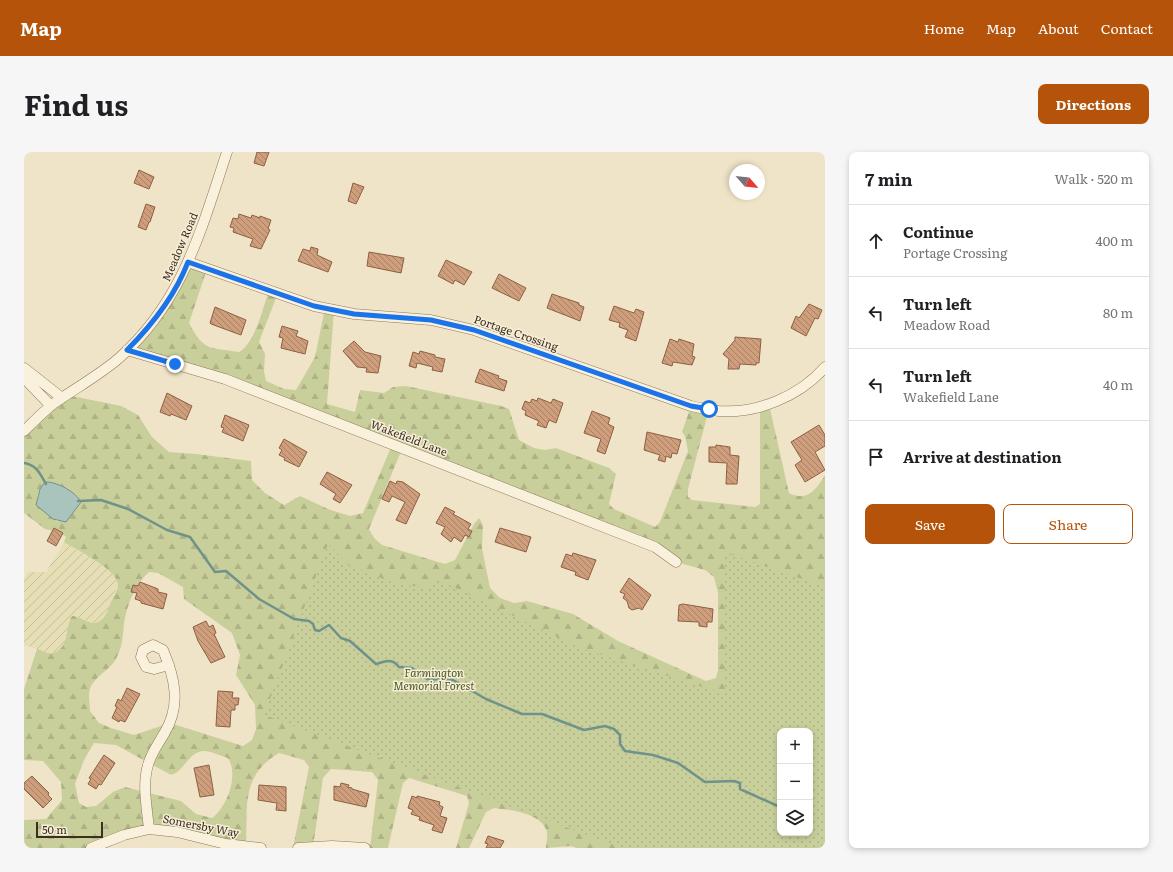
<!DOCTYPE html>
<html lang="en">
<head>
<meta charset="utf-8">
<style>
  :root { --surface:#fff; --page:#f6f6f6; --text:#202124; --muted:#757577; --line:#e0e0e0; --accent:#b45309 }
  body { margin:0; font-family:Literata,serif; background:var(--page); color:var(--text) }
  .controls { position:absolute; right:12px; bottom:12px; display:grid; overflow:hidden; border-radius:8px; box-shadow:0 2px 6px #0003 }
  .controls button { width:36px; height:36px; display:grid; place-items:center; padding:0; border:0; border-bottom:1px solid var(--line); background:var(--surface); color:var(--text); font:20px sans-serif }
  .compass { position:absolute; left:705px; top:12px; width:36px; height:36px; border-radius:50%; background:var(--surface); box-shadow:0 2px 6px #0003; rotate:118deg }
  .scale { position:absolute; left:12px; bottom:10px; width:67px; box-sizing:border-box; padding-left:4px; border:2px solid #3d2e20; border-top:0; font-size:11px; line-height:14px; white-space:nowrap; color:#3d2e20; -webkit-text-stroke:3px #f7eed8; paint-order:stroke }
  .stop { position:absolute; width:12px; height:12px; margin:-9px; border:3px solid #1a73e8; border-radius:50%; background:#fff }
  .stop.end { background:#1a73e8; border-color:#fff; box-shadow:0 1px 4px #0008 }
  .list { margin:0; padding:0; list-style:none }
  h2 { display:flex; justify-content:space-between; align-items:center; height:52px; margin:0; padding:0 16px; font-size:17px }
  h2 small { font-size:13px; font-weight:400; color:var(--muted) }
  .list li { display:grid; grid-template-columns:26px 1fr auto; gap:12px; align-items:center; box-sizing:border-box; height:72px; padding:0 16px; border-top:1px solid var(--line) }
  .list b { display:block; font-size:15px; white-space:nowrap }
  .list p { margin:0; font-size:13px; white-space:nowrap; color:var(--muted) }
  .list em { font-size:13px; font-style:normal; color:var(--muted) }
  .actions { display:flex; gap:8px; padding:12px 16px }
  .actions a { flex:1; padding:9px 0; border:1px solid var(--accent); border-radius:8px; text-align:center; font-size:14px; color:var(--accent) }
  .actions .main { background:var(--accent); color:#fff }
  .icon { flex:none; width:22px; height:22px; fill:none; stroke:currentColor; stroke-width:2; stroke-linecap:round; stroke-linejoin:round }
  .map { position:relative; flex:none; width:801px; height:696px; overflow:hidden; border-radius:8px }
  header { display:flex; align-items:center; gap:24px; box-sizing:border-box; height:56px; padding:0 20px; background:var(--accent); color:#fff }
  header strong { font-size:19px }
  nav { display:flex; gap:22px; margin-inline-start:auto; font-size:14px }
  .intro { display:flex; align-items:center; justify-content:space-between; box-sizing:border-box; height:96px; padding:0 24px }
  h1 { margin:0; font-size:28px }
  .button { padding:10px 18px; border-radius:8px; background:var(--accent); color:#fff; font-size:14px; font-weight:700 }
  main { display:flex; gap:24px; padding:0 24px }
  aside { flex:1; background:var(--surface); border-radius:8px; box-shadow:0 2px 6px #0003 }
  .map>svg:first-child { display:block }
</style>
</head>
<body>
<header>
<strong>Map</strong>
<nav><a>Home</a><a>Map</a><a>About</a><a>Contact</a></nav>
</header>
<div class="intro"><h1>Find us</h1><a class="button">Directions</a></div>
<main>
<div class="map">
<svg width="801" height="696" viewBox="0 0 801 696">
  <defs>
    <pattern id="farmland-furrows" width="10" height="10" patternUnits="userSpaceOnUse"><rect width="10" height="10" fill="#e6deb5"/><path d="M-1 1l2-2M0 10L10 0M9 11l2-2" fill="none" stroke="#c6bf9b"/></pattern>
    <pattern id="forest-firs" width="22" height="20" patternUnits="userSpaceOnUse"><rect width="22" height="20" fill="#c9cf9b"/><path d="M5 1l3.5 6h-7zM16 11l3.5 6h-7z" fill="#aeb285"/></pattern>
    <pattern id="park-dots" width="8" height="8" patternUnits="userSpaceOnUse"><rect width="8" height="8" fill="#c9cf9b"/><path d="M2 2h.1M6 6h.1" fill="none" stroke="#aeb285" stroke-width="1.8" stroke-linecap="round"/></pattern>
    <pattern id="building-back-hatch" width="6" height="6" patternUnits="userSpaceOnUse"><rect width="6" height="6" fill="#cf9f7d"/><path d="M-1 5l2 2M0 0l6 6M5-1l2 2" fill="none" stroke="#a98266"/></pattern>
  </defs>
  <rect width="100%" height="100%" fill="#f0e4c8"/>
  <path fill="url(#farmland-furrows)" d="M40,390L84,416L91,423L94,433L81,465L75,470L67,471L53,464L46,469L42,490L35,499L29,502L0,493V426L4,420H22Z"/>
  <path fill="url(#forest-firs)" fill-rule="evenodd" d="M164,110L183,117L165,171C180,200 185,195 215,200C231,191 239,156 245,138L254,141L235,190L241,202L240,219L242,229L260,237L272,238L291,205L301,156L310,158L303,252L331,260L336,238L360,241L369,235L382,234L477,254L485,257L495,288L510,296L521,298L532,296L585,316L592,322L585,352L590,357L631,375L636,370L664,299L661,284L658,280L667,254L685,257L664,337V345L668,348L731,355L736,352V254L745,252L765,341C783,350 792,338 801,323V696H553L547,694L522,696C522,691 524,684 523,680C518,661 486,658 470,656L462,660L445,696H432L445,651L443,644L385,626L379,631L364,696H346L354,628L348,620L307,617L299,626L289,695L269,696L285,615L280,608L255,601C216,624 224,655 222,695L139,677L67,696H0V668L22,667L38,648L37,630L19,609L0,608V537L13,497L28,502C48,493 39,479 48,464C58,464 65,474 74,470C82,467 84,457 87,450C89,445 94,438 94,433C94,417 52,398 40,390L42,385L35,380L21,377L0,361V279L43,243L97,254L114,263L128,285L145,300L172,302L227,309L228,328L241,341L260,353L276,344L304,357L326,364L339,361L368,293L201,227L103,198ZM378,297L642,401L652,410L681,418L690,425L694,441V518L692,526L682,529L594,489L549,462L503,449L490,451L476,446L466,436L458,396L459,373L455,366L450,372L431,408L421,412L358,393L350,386L345,377ZM24,330L35,334L54,345L34,370L22,360L13,344L16,337ZM125,420L134,421L159,435L160,447L208,481L216,503L212,523L231,553L232,577L228,588L219,594L146,571L110,583L87,576L75,571L66,559C66,553 64,543 66,537C69,526 84,519 90,510C98,499 99,484 100,471C103,453 111,432 125,420ZM756,579H786V681H756ZM70,591L92,593L147,623C161,619 165,599 180,599C187,599 197,604 204,606C215,623 203,655 188,666L172,662L157,649L101,635L89,640L72,654L62,655L55,651L51,632L60,608Z"/>
  <path fill="url(#park-dots)" fill-rule="evenodd" d="M304,392L324,413L375,433L403,435L415,428L556,496L701,542V400L801,435V696H598L240,563ZM756,579H786V681H756Z"/>
  <path fill="#a9c4bc" stroke="#6f938a" d="M21,330C32,329 52,340 57,350L42,370L29,367L12,353L16,337Z"/>
  <g fill="none" stroke-linecap="round" stroke-linejoin="round">
    <path stroke="#6f938a" stroke-width="2.5" d="M0,311C13,313 16,322 22,332
      M54,349L77,348L104,357L143,378L166,385L191,420L202,419L235,447L270,467L285,469L289,472L291,478L295,479L305,473L317,486L326,489L352,512C362,509 368,506 375,515L388,516L403,527L429,528L462,547L498,562H518L560,578L581,574L590,577L596,583V592L601,599L629,603L654,611L681,630L710,629L716,631V637L756,655"/>
  </g>
  <path fill="url(#building-back-hatch)" stroke="#8d5f41" d="M233,0H245L240,14L230,11Z
    M115,18L130,25L125,37L110,31Z
    M329,31L340,35L332,52L324,49Z
    M122,52L131,55L126,70H125L122,78L114,75Z
    M215,62L227,66L228,63L236,66V64L247,68L244,77L246,78L237,97L226,94L229,87L209,80L210,76L206,75L209,66L214,67Z
    M287,95L294,97L293,103L308,110L304,120L274,109L279,97L286,99Z
    M345,100L380,106L377,121L343,114Z
    M422,108L448,120L440,133L431,128L429,132L414,124Z
    M475,122L502,136L495,149L468,136Z
    M528,142L555,151V153L560,155L556,169L523,156Z
    M785,152L798,158L794,167L791,166L782,184L767,176L772,164L775,166Z
    M590,154L610,161L612,157L620,160L612,189L601,185L604,178L595,175L596,171L585,168Z
    M191,155L222,168L217,183L187,172L186,171Z
    M258,174L274,179L272,184L284,189L281,202L257,196L259,186L255,185Z
    M711,185L737,187L735,211H732V213L716,212L715,217H704L705,207L699,202L711,188Z
    M646,187L654,190L655,187L670,192L668,204L671,205L668,213L649,210L648,214L638,211Z
    M330,189L341,200L357,204L354,221L342,220L343,216L333,215L319,199Z
    M396,199L411,203V205L421,207L418,220L408,218L409,215L393,211L392,216L385,214L389,200L395,202Z
    M456,217L475,224L474,226L483,229L480,239L451,230Z
    M143,241L168,254L162,268L147,262L146,264L136,260Z
    M514,246L527,251L529,247L539,251L532,271L525,268L522,276L513,273L515,269L501,263L502,259L498,257L501,249L506,251L508,247L513,249Z
    M568,259L586,266L584,272L590,275L581,302L573,299L577,287L560,281Z
    M201,263L225,273L219,289L198,280L200,276L197,275Z
    M795,273L801,283V294L791,300L801,318L781,330L771,313L778,308L767,290Z
    M623,280L657,288L653,302L648,301L647,306L642,304L641,310L634,308L636,303L620,298Z
    M260,287L283,300L275,315L260,308L261,306L255,303L258,298L255,296Z
    M692,293L706,295V303L715,304L713,332H702L703,311L685,310V295H692Z
    M303,320L328,333L316,351L309,347L312,342L296,332Z
    M366,329L372,332L373,329L379,330L396,342L382,372L372,368L381,350L368,344L365,350L358,347Z
    M421,355L431,360L429,362L447,372L444,377L448,379L445,385L441,383L437,390L430,385L427,390L417,382L421,375L412,371Z
    M30,376L39,381L32,394L23,389Z
    M476,376L507,385L502,400L471,390Z
    M549,401L572,408L564,428L551,423L552,420L537,415L542,402L548,404Z
    M605,426L627,443L618,458L615,456L608,458L605,456L603,449L599,446L601,442L596,440Z
    M116,430L134,437V440L143,442L139,457L117,451V449L111,447L113,441L107,440L109,433L114,434Z
    M659,452L689,457L688,470H683V475L675,474V470L654,469L655,453Z
    M182,469L185,475L189,473L192,481L190,482L201,505L187,511L174,489L169,475Z
    M103,536L116,542L101,570L96,568L95,570L88,566L93,555L91,554L94,547L97,549Z
    M194,539L209,540L208,546H215L214,553H211V558H207L206,575L192,574Z
    M80,603L91,611L77,633L75,632L72,637L64,632L67,627L65,626Z
    M185,613L190,643L176,645L170,616Z
    M8,624L25,641L24,643L28,647L19,656L0,637V631Z
    M317,631L325,633L324,635L328,636V637L345,642L342,655L310,648V634L316,635Z
    M235,633L262,635V659L252,658L253,651L234,648Z
    M388,644L393,646V644L416,650L415,653L419,655L416,664L423,666L418,681L408,678L410,673L395,668L396,665L387,662L389,658L384,656Z
    M464,684L480,689L476,696H462L464,692L461,691Z"/>
  <g fill="none" stroke-linecap="round" stroke-linejoin="round">
    <defs>
      <path id="minor" d="M164,110L290,154L330,162L407,168L450,178L667,254C676,256 686,258 695,259C733,262 776,244 801,215
        M103,198L201,227L631,395L652,410
        M0,216L38,246
        M0,226L27,254
        M0,279C9,270 19,260 29,252C50,237 74,224 94,207C159,150 177,78 203,0
        M125,677C123,656 118,633 124,613C127,601 135,591 141,580C157,553 151,526 139,498L129,493L119,498L117,505L122,515L130,517L145,513
        M67,696L100,683L125,677L153,680L202,692L237,696
        M274,696L308,694L341,696"/>
    </defs>
    <use href="#minor" stroke="#8d765c" stroke-width="11"/>
    <use href="#minor" stroke="#faf1dc" stroke-width="10"/>
  </g>
  <g fill="none" stroke-linecap="round" stroke-linejoin="round">
    <path stroke="#1a73e8" stroke-width="5" d="M151,212L103,198C129,172 151,144 164,110L290,154L330,162L407,168L450,178L667,254L685,257"/>
  </g>
  <g text-anchor="middle" stroke-width="3" stroke-linejoin="round" paint-order="stroke">
    <g font-size="11" fill="#3d2e20" stroke="#f7eed8">
      <text transform="translate(156 95) rotate(-67)" y="4">Meadow Road</text>
      <text transform="translate(492 181) rotate(19)" y="4">Portage Crossing</text>
      <text transform="translate(385 286) rotate(21)" y="4">Wakefield Lane</text>
      <text transform="translate(177 674) rotate(11)" y="4">Somersby Way</text>
    </g>
    <g font-size="11" font-style="italic" fill="#4d5a26" stroke="#f7eed8">
      <text x="410" y="525">Farmington<tspan x="410" dy="13">Memorial Forest</tspan></text>
    </g>
  </g>
</svg>
<div class="controls">
<button>+</button>
<button>−</button>
<button><svg class="icon" aria-label="layers" viewBox="0 0 24 24"><path d="M12 4l9 5-9 5-9-5zM3 14l9 5 9-5"/></svg></button>
</div>
<svg class="compass" viewBox="-18 -18 36 36"><path d="M0-13l5 13h-10z" fill="#e53935"/><path d="M0 13l5-13h-10z" fill="#757577"/></svg>
<div class="scale">50 m</div>
<div class="stop" style="left:685px;top:257px"></div>
<div class="stop end" style="left:151px;top:212px"></div>
</div>
<aside>
<h2>7 min<small>Walk · 520 m</small></h2>
<ul class="list">
<li><svg class="icon" aria-label="ahead" viewBox="0 0 24 24"><path d="M12 20V5M6 11l6-6 6 6"/></svg><div><b>Continue</b><p>Portage Crossing</p></div><em>400 m</em></li>
<li><svg class="icon" aria-label="left" viewBox="0 0 24 24"><path d="M17 20v-9H6M10 6l-5 5 5 5"/></svg><div><b>Turn left</b><p>Meadow Road</p></div><em>80 m</em></li>
<li><svg class="icon" aria-label="left" viewBox="0 0 24 24"><path d="M17 20v-9H6M10 6l-5 5 5 5"/></svg><div><b>Turn left</b><p>Wakefield Lane</p></div><em>40 m</em></li>
<li><svg class="icon" aria-label="arrive" viewBox="0 0 24 24"><path d="M6 21V4h12l-3 4 3 4H6"/></svg><div><b>Arrive at destination</b></div></li>
</ul>
<div class="actions"><a class="main">Save</a><a>Share</a></div>
</aside>
</main>
</body>
</html>
